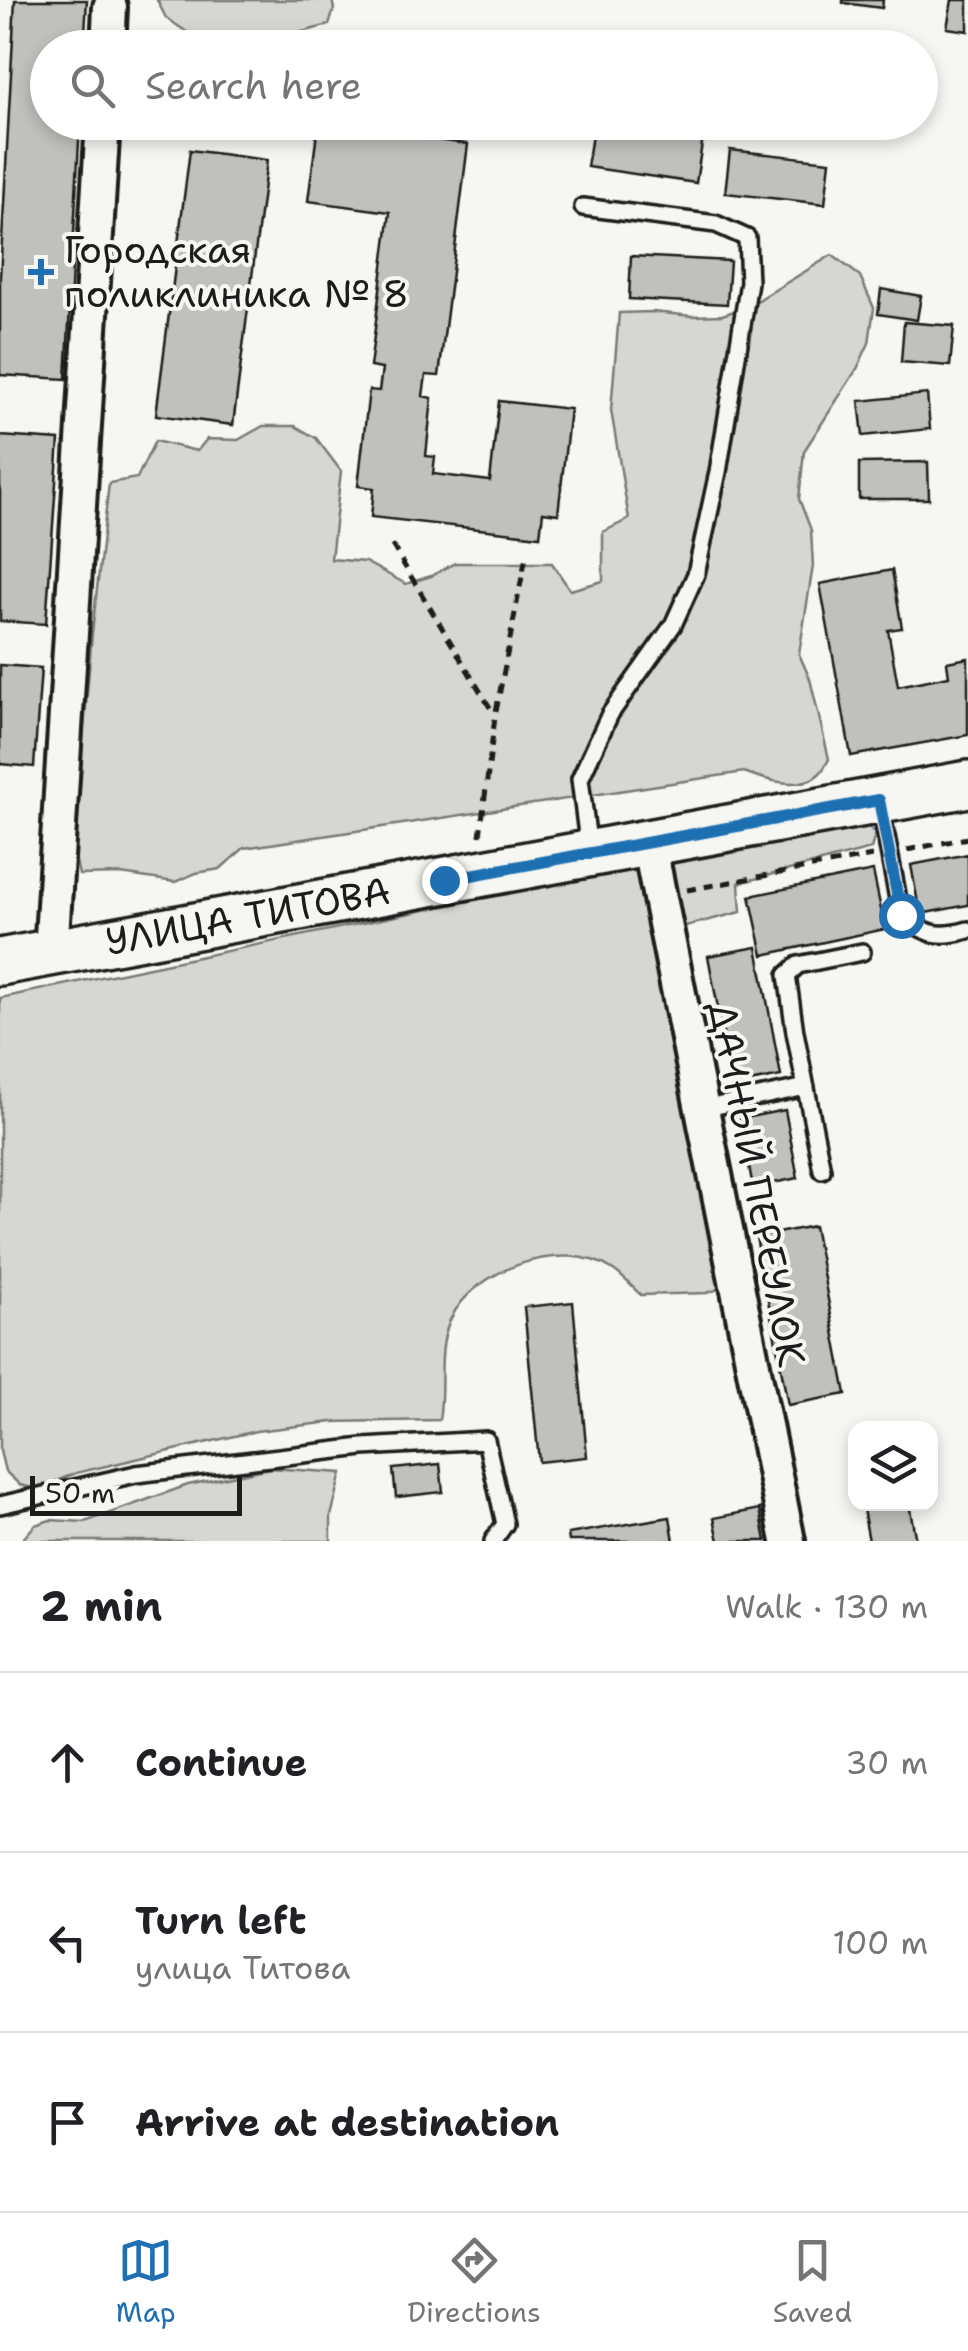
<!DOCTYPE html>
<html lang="en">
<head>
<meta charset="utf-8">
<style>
  :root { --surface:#fff; --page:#f6f6f6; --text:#202124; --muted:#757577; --line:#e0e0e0; --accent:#1f6fb2 }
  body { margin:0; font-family:"Shantell Sans",sans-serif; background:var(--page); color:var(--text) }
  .controls { position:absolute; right:30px; bottom:30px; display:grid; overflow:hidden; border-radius:20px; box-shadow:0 5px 15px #0003 }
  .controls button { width:90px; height:90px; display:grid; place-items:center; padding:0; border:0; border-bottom:2px solid var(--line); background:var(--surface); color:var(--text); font:50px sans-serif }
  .scale { position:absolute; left:30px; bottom:25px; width:212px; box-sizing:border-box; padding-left:10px; border:5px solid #1c1c1c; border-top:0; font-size:28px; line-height:35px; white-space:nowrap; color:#1c1c1c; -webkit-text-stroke:8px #f6f6f2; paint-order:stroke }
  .stop { position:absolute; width:30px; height:30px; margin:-22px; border:8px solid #1f6fb2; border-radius:50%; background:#fff }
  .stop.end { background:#1f6fb2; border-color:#fff; box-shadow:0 2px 10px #0008 }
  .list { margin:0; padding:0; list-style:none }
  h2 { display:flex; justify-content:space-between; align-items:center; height:130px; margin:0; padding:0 40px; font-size:42px }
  h2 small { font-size:32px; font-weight:400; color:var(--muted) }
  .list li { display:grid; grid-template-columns:65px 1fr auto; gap:30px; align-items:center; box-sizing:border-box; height:180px; padding:0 40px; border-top:2px solid var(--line) }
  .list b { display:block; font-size:38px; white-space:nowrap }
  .list p { margin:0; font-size:32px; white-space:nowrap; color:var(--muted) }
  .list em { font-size:32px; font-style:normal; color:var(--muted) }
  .icon { flex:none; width:55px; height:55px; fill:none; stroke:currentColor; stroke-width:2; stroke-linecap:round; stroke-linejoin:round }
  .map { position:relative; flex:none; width:968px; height:1541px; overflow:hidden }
  .search { position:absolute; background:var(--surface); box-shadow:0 5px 15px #0003; left:30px; right:30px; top:30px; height:110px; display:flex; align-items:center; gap:25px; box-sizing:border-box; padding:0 35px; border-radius:55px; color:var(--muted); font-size:38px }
  .sheet { height:670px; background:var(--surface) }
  nav { display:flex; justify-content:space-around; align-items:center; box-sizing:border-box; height:140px; border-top:2px solid var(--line); background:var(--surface); font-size:28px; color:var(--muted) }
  nav a { display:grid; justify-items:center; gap:5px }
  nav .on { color:var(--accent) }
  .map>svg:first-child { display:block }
</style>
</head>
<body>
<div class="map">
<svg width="968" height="1541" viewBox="0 0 968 1541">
  <rect width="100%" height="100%" fill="#f6f6f2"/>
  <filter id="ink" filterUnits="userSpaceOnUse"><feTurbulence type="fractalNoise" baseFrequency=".01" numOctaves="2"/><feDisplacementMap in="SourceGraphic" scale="20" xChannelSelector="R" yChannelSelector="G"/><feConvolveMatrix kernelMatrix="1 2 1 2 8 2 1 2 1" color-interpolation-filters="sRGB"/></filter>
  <g filter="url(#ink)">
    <path fill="#d6d6d2" stroke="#797977" stroke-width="2.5" d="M157,0H332L334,9L329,25L244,47H218L199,40L166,18Z
      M832,255L860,276L874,308L869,343L857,369L804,451L799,499L811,530L813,566L799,654L810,679L829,759C826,764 824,770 819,774C801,791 765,780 744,772L244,848L220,869L196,873L175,882L121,874L79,875L72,843L77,813L92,633L109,483L137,478L155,441L197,451L207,439L238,440L263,426H295L316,438L341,471L331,559L365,562L406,584L431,576L455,563H552L570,590L603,581V532L629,519L611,410L619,313L653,312L692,316L722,315L747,307Z
      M846,823H866L875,834L871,849L739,883L741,912L674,929L748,1279L707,1293L641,1295C632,1287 623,1276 612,1269C564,1238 474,1268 450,1320C436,1352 445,1386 439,1420L332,1422L256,1431L76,1473L37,1489L20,1485L5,1471L0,1451V998Z
      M270,1468L342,1473L331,1516V1541H21L35,1525L50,1520L85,1522L188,1485Z"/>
    <path fill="#c0c0bd" stroke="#1c1c1c" stroke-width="2.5" d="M15,0H87L84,48H48V122H80L66,379L0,375V277Z
      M843,0H883L882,8L843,3Z
      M952,0H968V31L947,28Z
      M594,122H649L704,130L696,183L587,167Z
      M318,125L468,144L439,376L426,375L423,396L432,398L426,456L435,457L433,474L490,481L499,401L570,409L558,514L543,512L540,536L371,517L374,488L358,486L369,390L379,391L382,369L370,367L390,212L308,201Z
      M190,150L267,160L233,425L156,415Z
      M730,150L830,161L825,204L725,193Z
      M631,256L730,261L727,304L629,299Z
      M881,289L921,296L917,320L878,314Z
      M904,322L954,326L950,366L901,362Z
      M927,394L930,429L863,436L859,401Z
      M0,436L59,440L46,624L0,621Z
      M928,462L929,499H859V463Z
      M892,570L902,628L888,630L898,686L949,676L947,662L968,658V735L851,756L820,584Z
      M0,665L41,668L34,767L0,764Z
      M968,854V905L920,914L911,865Z
      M873,871L885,929L763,955L750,896Z
      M757,947L781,1076L733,1085L708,956Z
      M785,1110L798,1178L753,1187L740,1119Z
      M814,1226L846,1394L788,1405L756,1237Z
      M573,1302L587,1457L539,1462L524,1307Z
      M440,1464L443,1492L396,1497L393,1469Z
      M862,1504H909L916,1541H869Z
      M760,1509L766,1541H719L714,1518Z
      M670,1517L674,1541H569L568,1534Z"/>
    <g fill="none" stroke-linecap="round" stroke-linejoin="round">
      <defs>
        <path id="service" d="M583,207L716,224L747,238L749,282L718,472L696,574L673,625L610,714L580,779L589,850
          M880,804L901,915C926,934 937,939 968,930
          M702,1109L806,1087
          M822,1170L795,1032L787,975L798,965L862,952
          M0,1505L136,1474L363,1447L486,1440L505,1524L493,1541"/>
        <path id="minor" d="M108,48L110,7
          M649,843L788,1541
          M51,953L103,122"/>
        <g id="secondary">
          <path id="s1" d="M0,962L968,784"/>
        </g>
      </defs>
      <use href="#service" stroke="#1c1c1c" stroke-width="22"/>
      <use href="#minor" stroke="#1c1c1c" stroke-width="40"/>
      <use href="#secondary" stroke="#1c1c1c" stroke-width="52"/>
      <path stroke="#1c1c1c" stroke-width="5" stroke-dasharray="10 8" stroke-linecap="butt" d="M392,545L494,714
        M480,836L495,717L526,556
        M907,850L968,838
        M687,890L872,856"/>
      <use href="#service" stroke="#f6f6f2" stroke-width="15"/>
      <use href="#minor" stroke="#f6f6f2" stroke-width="32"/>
      <use href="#secondary" stroke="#f6f6f2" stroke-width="45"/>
    </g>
  </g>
  <g fill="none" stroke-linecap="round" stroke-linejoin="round" filter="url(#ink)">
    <path stroke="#1f6fb2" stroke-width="12" d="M444,880L879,800L901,915"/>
  </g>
  <path fill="#1f6fb2" stroke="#f6f6f2" stroke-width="4" d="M36 257h10v10h10v10h-10v10h-10v-10h-10v-10h10z"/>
  <g text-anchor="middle" stroke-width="8" stroke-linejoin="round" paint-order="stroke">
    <g font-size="38" fill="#1c1c1c" stroke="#f6f6f2" text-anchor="start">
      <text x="64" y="263">Городская<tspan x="64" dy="44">поликлиника № 8</tspan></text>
    </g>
    <g font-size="38" fill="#1c1c1c" stroke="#f6f6f2">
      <text dy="13" stroke="none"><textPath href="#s1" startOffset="252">УЛИЦА ТИТОВА</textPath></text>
      <text transform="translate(757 1184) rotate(79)" y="13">ДАЧНЫЙ ПЕРЕУЛОК</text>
    </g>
  </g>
</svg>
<div class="controls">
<button><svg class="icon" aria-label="layers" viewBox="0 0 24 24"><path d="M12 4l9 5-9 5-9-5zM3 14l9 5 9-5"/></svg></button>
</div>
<div class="scale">50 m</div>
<div class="stop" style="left:901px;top:915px"></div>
<div class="stop end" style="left:444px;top:880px"></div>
<div class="search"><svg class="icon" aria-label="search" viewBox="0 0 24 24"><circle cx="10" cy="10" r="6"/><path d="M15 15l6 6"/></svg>Search here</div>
</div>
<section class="sheet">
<h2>2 min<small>Walk · 130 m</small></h2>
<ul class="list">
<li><svg class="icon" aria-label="ahead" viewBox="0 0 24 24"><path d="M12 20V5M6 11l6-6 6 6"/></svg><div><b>Continue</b></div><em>30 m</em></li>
<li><svg class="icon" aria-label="left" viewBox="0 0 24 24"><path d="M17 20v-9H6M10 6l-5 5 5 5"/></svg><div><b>Turn left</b><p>улица Титова</p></div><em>100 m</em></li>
<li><svg class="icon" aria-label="arrive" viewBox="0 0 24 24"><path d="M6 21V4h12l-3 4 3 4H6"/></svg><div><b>Arrive at destination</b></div></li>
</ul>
</section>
<nav>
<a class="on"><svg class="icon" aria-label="map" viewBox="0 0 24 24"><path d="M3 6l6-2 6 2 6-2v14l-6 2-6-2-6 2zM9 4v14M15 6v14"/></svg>Map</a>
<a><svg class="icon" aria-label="directions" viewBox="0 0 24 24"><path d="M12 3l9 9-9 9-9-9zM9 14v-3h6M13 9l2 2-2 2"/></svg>Directions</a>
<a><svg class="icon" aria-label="saved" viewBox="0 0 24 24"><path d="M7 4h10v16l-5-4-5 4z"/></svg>Saved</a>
</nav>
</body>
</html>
